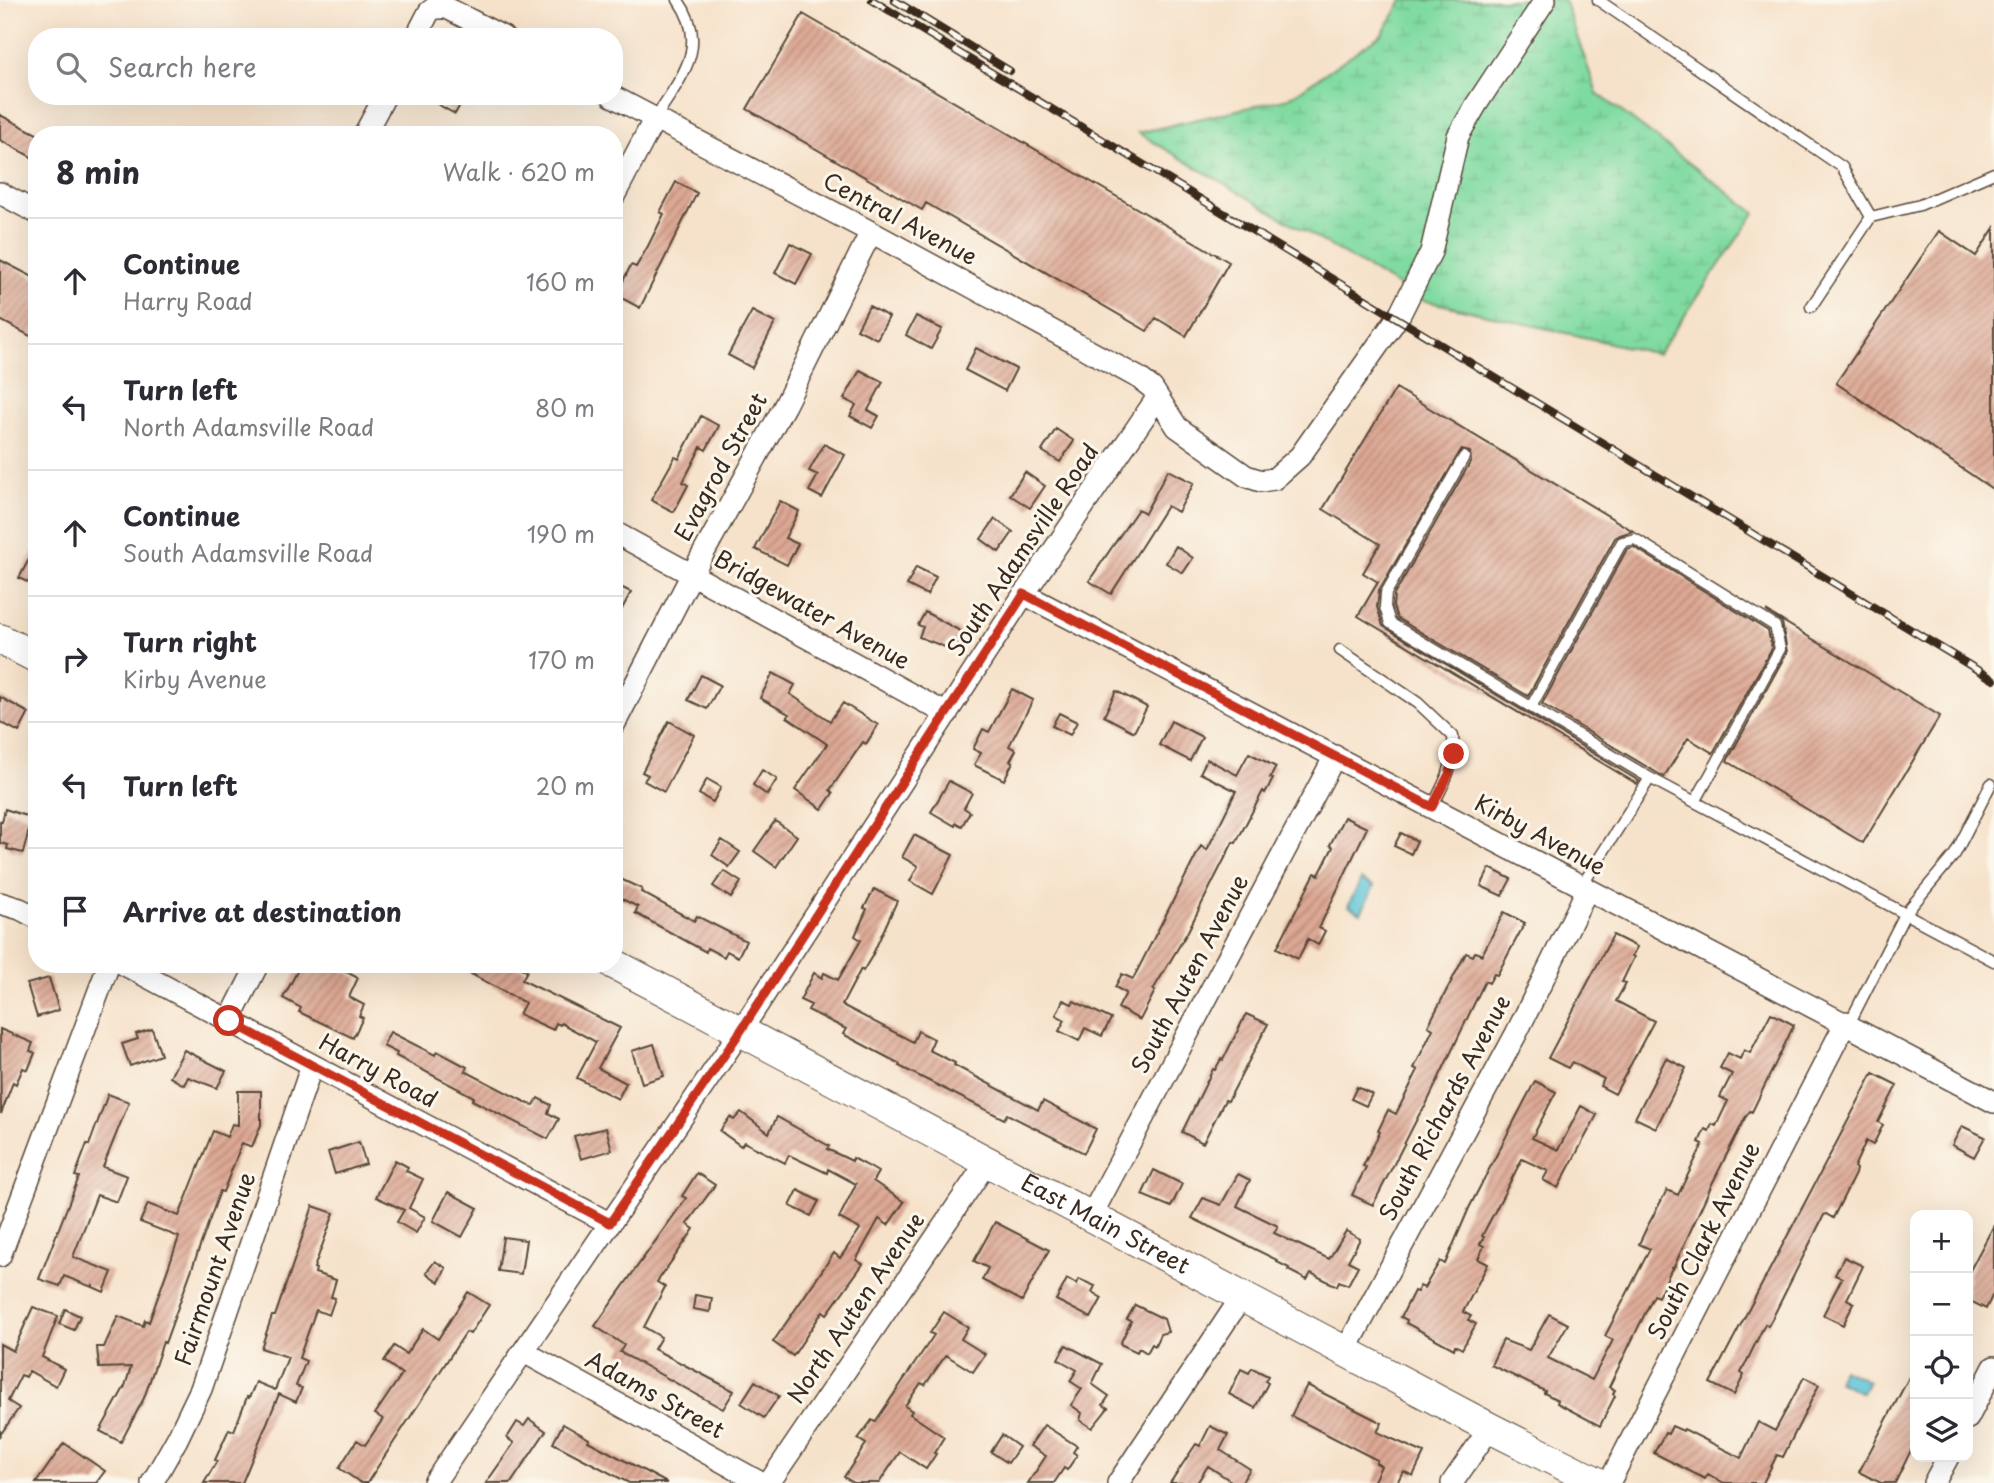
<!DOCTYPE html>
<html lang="en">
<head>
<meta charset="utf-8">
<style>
  :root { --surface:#fff; --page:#f2f2f3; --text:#2b2b33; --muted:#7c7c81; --line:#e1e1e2 }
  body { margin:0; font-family:"Playpen Sans",sans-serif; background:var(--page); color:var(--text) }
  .controls { position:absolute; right:21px; bottom:21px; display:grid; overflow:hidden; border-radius:14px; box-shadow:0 7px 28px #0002 }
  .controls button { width:63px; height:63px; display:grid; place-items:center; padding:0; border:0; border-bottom:2px solid var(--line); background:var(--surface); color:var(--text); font:35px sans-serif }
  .stop { position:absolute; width:21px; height:21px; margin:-16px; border:5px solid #c8321e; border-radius:50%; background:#fff }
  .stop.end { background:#c8321e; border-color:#fff; box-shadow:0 2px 7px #0008 }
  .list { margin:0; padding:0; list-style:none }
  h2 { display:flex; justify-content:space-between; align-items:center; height:91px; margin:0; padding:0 28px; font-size:30px }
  h2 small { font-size:23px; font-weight:400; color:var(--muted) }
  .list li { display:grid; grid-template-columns:46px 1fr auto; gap:21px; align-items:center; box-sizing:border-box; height:126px; padding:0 28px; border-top:2px solid var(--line) }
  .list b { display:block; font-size:26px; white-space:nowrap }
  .list p { margin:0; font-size:23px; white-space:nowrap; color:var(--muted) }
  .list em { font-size:23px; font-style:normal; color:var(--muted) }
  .icon { flex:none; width:38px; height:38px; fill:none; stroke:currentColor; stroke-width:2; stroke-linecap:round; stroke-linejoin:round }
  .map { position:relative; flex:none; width:1994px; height:1483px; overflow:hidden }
  .search { position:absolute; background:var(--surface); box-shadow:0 7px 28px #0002; left:28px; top:28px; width:595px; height:77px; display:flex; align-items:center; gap:18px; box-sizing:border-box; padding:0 24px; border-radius:28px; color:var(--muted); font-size:26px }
  .panel { position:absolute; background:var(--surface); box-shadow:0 7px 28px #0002; left:28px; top:126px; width:595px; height:847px; border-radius:28px }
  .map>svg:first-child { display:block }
</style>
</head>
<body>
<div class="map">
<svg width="1994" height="1483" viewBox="0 0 1994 1483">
  <defs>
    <pattern id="wetland-marsh" width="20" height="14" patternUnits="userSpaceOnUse" patternTransform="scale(1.75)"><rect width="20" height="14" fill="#80dba1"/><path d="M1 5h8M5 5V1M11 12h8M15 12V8" fill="none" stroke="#70bc8a"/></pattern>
    <pattern id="building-hatch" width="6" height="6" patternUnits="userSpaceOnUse" patternTransform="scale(1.75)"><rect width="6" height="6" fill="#dda894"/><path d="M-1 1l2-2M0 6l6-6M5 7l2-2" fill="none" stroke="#b48978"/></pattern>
  </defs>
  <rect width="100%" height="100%" fill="#fbf7ec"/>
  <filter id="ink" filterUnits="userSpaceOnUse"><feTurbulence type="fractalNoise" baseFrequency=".0143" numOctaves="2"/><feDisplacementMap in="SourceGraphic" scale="14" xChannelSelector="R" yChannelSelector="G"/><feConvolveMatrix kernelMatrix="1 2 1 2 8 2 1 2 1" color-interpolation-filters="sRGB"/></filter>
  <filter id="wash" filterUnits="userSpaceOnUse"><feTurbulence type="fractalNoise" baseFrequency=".00686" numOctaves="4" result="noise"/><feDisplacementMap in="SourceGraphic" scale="28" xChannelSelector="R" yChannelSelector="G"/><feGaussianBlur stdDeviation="1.57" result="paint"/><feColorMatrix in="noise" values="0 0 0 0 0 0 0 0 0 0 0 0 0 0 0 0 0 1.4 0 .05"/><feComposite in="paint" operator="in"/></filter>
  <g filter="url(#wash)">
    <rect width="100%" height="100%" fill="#f6e2ca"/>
    <path fill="url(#wetland-marsh)" stroke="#5e8260" stroke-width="2" d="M1403,0H1564L1597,93L1755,213L1658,354L1422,300L1138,133L1289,98L1382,34Z"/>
    <path fill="#5ac2d6" stroke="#4a767a" stroke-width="2" d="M1361,880L1374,886L1361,913L1348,906Z
      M1842,1369L1868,1381L1862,1393L1837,1381Z"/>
    <g id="blocks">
      <path fill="url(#building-hatch)" d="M803,14L1229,262L1186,336L1156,318L1147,331L926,203L922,210L747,109Z
        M423,96H465L455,114Z
        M0,115L37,134V160L0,140Z
        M676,182L697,193L640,308L616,295L631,265L636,267L648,246L664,214L660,212Z
        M1994,228V490L1836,383L1939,231L1976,256Z
        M790,243L812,254L796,284L775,273Z
        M0,260L37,279V327L32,337L0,320Z
        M869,306L889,317L877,339L857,329Z
        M752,311L775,323L752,368L728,355Z
        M916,316L942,329L931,349L906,335Z
        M976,348L1016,369L1005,391L965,370Z
        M860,370L883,382L868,410L879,416L872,428L850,416L856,405L844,399Z
        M1396,388L1633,531L1620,535L1615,538L1528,696L1397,618L1393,606L1394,595L1471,461L1470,452L1461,450L1379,590L1377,607L1383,626L1639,781L1637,784L1358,616L1378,582L1363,573L1380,544L1323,509Z
        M701,416L719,426L706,450L701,447L683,482L688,485L674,512L651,500L675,457L679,459Z
        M1056,429L1074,441L1060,462L1042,451Z
        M824,444L845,455L822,498L809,491L818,475L809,471Z
        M1168,470L1194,483L1178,512L1167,506L1111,594L1089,581L1138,509L1145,513Z
        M1025,472L1045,486L1030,508L1010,495Z
        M780,501L799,511L785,538L798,544L787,565L755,549Z
        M995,519L1013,532L999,552L981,539Z
        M37,544V587L19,578Z
        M1176,546L1193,558L1183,573L1166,563Z
        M1634,547L1768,631L1772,648L1713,753L1688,738L1664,777L1542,704L1627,549Z
        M916,567L936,577L927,595L907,585Z
        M614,584L631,592L614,624Z
        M1766,611L1940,716L1863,843L1727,761L1787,652L1782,622Z
        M925,612L964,633L958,644L949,640L945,647L919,637L923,627L918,625Z
        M773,673L795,685L790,694L830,721L843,703L878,725L866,744L863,742L830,790L833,793L822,809L795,790L827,744L787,717L789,714L760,698Z
        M701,675L720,685L707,709L688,700Z
        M1012,689L1033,700L1009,746L1016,750L1010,761L1013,762L1004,780L974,765L981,753L973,749L983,729L989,732Z
        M1116,691L1147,707L1134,732L1104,716Z
        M0,697L29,713L19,732L0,722Z
        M1059,713L1077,722L1070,735L1052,726Z
        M669,721L694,735L664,792L644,781L648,775L642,772Z
        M1171,721L1202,737L1190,761L1159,745Z
        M1249,753L1276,767L1270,778L1273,779L1265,793L1263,791L1236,843L1233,842L1187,933L1153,990L1155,991L1140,1020L1118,1008L1126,993L1115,987L1122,974L1133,979L1201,846L1207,850L1236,791L1200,773L1207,759L1237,775Z
        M762,770L777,779L767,795L753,785Z
        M707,779L721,787L713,802L699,794Z
        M949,781L972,793L964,808L970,812L962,826L956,823L955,826L931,812Z
        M5,809L32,818L23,853L7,849L8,845L0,843V821L2,822Z
        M1344,817L1367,828L1319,928L1325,931L1318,945L1308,939L1298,959L1277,948L1315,873L1319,875L1333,847L1330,845Z
        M775,821L797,836L776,867L754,851Z
        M1401,833L1417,841L1411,854L1394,846Z
        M914,835L953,855L933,894L910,881L918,866L902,857Z
        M722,840L740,852L729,867L712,855Z
        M1490,868L1511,879L1502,896L1481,886Z
        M724,871L741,882L731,898L713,886Z
        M614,876L642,889L641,892L694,921L697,916L746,941L738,957L727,951L724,957L707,948L706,952L635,913L638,907L614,895Z
        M874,889L897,901L872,956L863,971L861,969L842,1005L913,1042L918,1031L934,1039L929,1050L955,1063L954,1065L1038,1110L1043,1101L1096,1129L1084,1153L1007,1114L1004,1119L899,1066L900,1064L843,1034L846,1029L808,1010L811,1005L800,1000L814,973L822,978L824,973L838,980L861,940L855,936L867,909L864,908Z
        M1504,912L1525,923L1497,975L1494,974L1489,983L1485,981L1425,1107L1420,1113L1373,1205L1352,1195L1366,1167L1363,1166L1380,1132L1378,1131L1388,1110L1396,1114L1418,1070L1414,1068L1433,1029L1428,1026L1466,953L1473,956L1475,952L1482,955Z
        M1613,935L1637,947L1632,956L1634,957L1622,982L1626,983L1616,1001L1654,1021L1615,1094L1600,1086L1604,1079L1572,1062L1568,1068L1548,1058Z
        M301,964H331L358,978L349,997L364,1005L359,1016L363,1018L353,1038L299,1012L301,1008L283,998Z
        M453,964H514L527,971L522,980L620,1028L598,1068L626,1083L618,1099L577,1078L596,1042L561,1023L560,1025L556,1023L553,1030L519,1014L525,1003Z
        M49,978L59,1010L37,1017L27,984Z
        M1063,1000L1072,1004L1074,1001L1111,1019L1102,1036L1085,1028L1079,1041L1059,1031L1065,1020L1056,1015Z
        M1771,1013L1794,1025L1752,1112L1750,1111L1745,1118L1711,1186L1673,1269L1672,1268L1658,1297L1654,1295L1609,1387L1615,1390L1613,1394L1615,1396L1600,1426L1557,1403L1558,1400L1544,1393L1545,1391L1491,1365L1503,1340L1529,1350L1549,1314L1568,1324L1548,1358L1592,1380L1613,1340L1605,1336L1650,1249L1639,1244L1647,1227L1667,1190L1678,1195L1703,1144L1699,1142L1705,1129L1709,1131L1712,1124L1716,1126L1728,1101L1720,1097L1732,1074L1720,1068L1728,1053L1740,1059L1744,1050L1750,1053Z
        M1246,1014L1268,1024L1228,1101L1225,1100L1203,1143L1182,1132L1213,1069L1215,1070L1221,1059L1223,1060Z
        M0,1029L33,1043L30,1051L35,1053L28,1070L23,1068L16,1084L13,1082L1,1114Z
        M152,1029L161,1055L130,1066L122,1044L138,1039L136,1034Z
        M390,1032L435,1055L437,1051L467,1067L465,1071L529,1104L534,1105L538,1098L551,1105L548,1113L559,1119L548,1139L472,1100L474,1097L396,1056L397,1053L383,1046Z
        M654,1044L664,1076L642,1083L632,1051Z
        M184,1050L226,1071L217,1088L188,1077L184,1085L170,1077Z
        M1666,1058L1686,1068L1656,1128L1635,1118Z
        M1873,1073L1897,1085L1878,1122L1883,1125L1873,1145L1866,1141L1854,1167L1856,1169L1855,1174L1833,1218L1826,1214L1824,1215L1772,1319L1768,1326L1765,1324L1741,1373L1744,1375L1734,1395L1710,1383Z
        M1535,1081L1556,1092L1532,1138L1558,1150L1581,1106L1597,1115L1558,1188L1543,1180L1548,1171L1522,1159L1482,1236L1484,1237L1480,1244L1484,1246L1478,1259L1488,1264L1463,1312L1471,1316L1468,1320L1476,1324L1462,1349L1455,1345L1454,1349L1406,1323L1407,1320L1401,1317L1414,1291L1417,1292L1420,1286L1424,1288L1440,1261L1445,1264L1469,1208Z
        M1357,1087L1372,1094L1366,1106L1351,1099Z
        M238,1091H261V1125L252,1147L242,1143L223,1192L220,1191L165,1343L163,1342L144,1398L121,1442L100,1431L125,1386L131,1367L99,1368L97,1347H104L118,1316L143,1326L145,1320L149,1322L179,1237L140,1222L148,1204L179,1216L213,1131L227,1137L232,1124L238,1125Z
        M108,1094L129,1102L103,1167L127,1176L117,1202L97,1195L73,1257L112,1272L104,1292L93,1287V1284L92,1287L64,1276L60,1286L39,1279L79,1177L75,1176L87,1144L89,1145Z
        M741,1112L769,1133L777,1117L829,1146L827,1149L852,1161L853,1158L866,1165L878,1172L873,1181L904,1202L888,1225L879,1219L856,1260L863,1264L827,1314L823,1311L793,1356L773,1342L834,1253L840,1258L860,1229L839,1218L856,1184L828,1169L827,1173L789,1155L785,1163L744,1142L741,1146L720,1131L730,1117L734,1120Z
        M1962,1126L1985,1137L1974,1157L1952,1145Z
        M606,1128L612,1150L581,1159L574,1136Z
        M359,1142L366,1164L335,1174L328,1152Z
        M395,1160L408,1167L406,1171L423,1179L409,1208L425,1217L416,1233L397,1222L404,1210L376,1197Z
        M1154,1170L1182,1184L1171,1207L1142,1195Z
        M697,1173L715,1185L687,1224L694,1229L657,1282L665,1287L644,1327L661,1337L654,1349L734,1391L723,1409L620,1352L624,1345L595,1326L686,1198L682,1196Z
        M1238,1174L1250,1180L1237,1206L1278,1226L1274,1233L1329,1259L1346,1231L1360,1239L1348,1261L1358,1266L1348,1285L1339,1281L1337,1286L1311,1273L1307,1280L1288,1270L1289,1268L1277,1262V1260L1192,1218L1203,1198L1221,1205Z
        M798,1190L819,1201L811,1216L790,1206Z
        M448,1192L478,1208L462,1237L433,1221Z
        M313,1206L334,1213L314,1268L316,1269L315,1273L336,1280L331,1297L335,1298L329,1315L316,1310L299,1358L306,1361L296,1386L302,1388L296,1402L279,1394L242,1483H204L217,1461L215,1460L229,1429L234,1431L247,1397L249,1398L256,1382L275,1390L288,1357L261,1348L272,1316H275Z
        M995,1222L1049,1250L1022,1301L982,1280L988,1268L974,1261Z
        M1994,1225V1292L1986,1309L1968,1300V1274Z
        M503,1237L526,1240L521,1274L498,1271Z
        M1844,1257L1863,1266L1847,1299L1854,1303L1843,1325L1823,1315L1842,1278L1835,1275Z
        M435,1261L446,1268L439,1282L426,1273Z
        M1067,1279L1077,1284L1079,1279L1095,1286L1092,1292L1102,1298L1091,1318L1056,1300Z
        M468,1292L489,1305L470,1334L466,1332L367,1483H361L339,1468L357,1440L365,1445L383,1419L375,1414L402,1374L384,1361L394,1346L406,1354L423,1329L438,1339Z
        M695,1295L712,1298L710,1312L693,1309Z
        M1135,1305L1164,1319L1168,1332L1160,1334L1155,1346L1152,1344L1147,1353L1139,1348L1137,1352L1120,1344L1131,1321L1127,1319Z
        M33,1307L58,1316L42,1357L64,1369L56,1386L29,1371L26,1377L21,1375L8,1401L19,1408L0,1435V1344L13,1351Z
        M65,1309L80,1316L74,1330L59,1324Z
        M944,1312L968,1327L961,1339L985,1354L973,1372L946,1355L925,1385L921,1383L905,1406L912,1411L910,1414L944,1437L934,1453L936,1454L926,1469L900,1452L879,1483H854L844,1477L866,1444L858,1439L872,1420L875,1422L934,1335L930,1333Z
        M1066,1345L1102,1364L1092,1384L1109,1396L1103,1405L1108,1408L1092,1428L1080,1420L1082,1413L1071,1405L1082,1389L1070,1381L1077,1370L1058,1359Z
        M1915,1366V1442L1895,1483H1881L1859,1472Z
        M1252,1368L1268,1376L1265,1381L1268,1383L1255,1408L1229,1394L1241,1369L1249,1373Z
        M1804,1377L1819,1385L1783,1457L1777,1455L1763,1483H1724L1708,1474L1705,1479L1654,1453L1665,1433L1668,1434L1672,1426L1683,1431L1684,1429L1741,1458L1758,1422L1775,1431Z
        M755,1381L779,1396L764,1418L741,1403Z
        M1307,1385L1382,1423L1377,1432L1424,1453L1413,1476L1403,1471L1397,1483H1373L1381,1466L1376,1463L1377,1460L1291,1416Z
        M529,1419L546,1431L511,1483H486L514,1443L507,1438L517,1422L524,1426Z
        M563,1424L589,1439L588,1441L667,1483H629L553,1443Z
        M1044,1425L1077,1446L1073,1452L1077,1455L1067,1470L1064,1468L1054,1483H1028L1046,1456L1030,1446Z
        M1210,1426L1228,1435L1220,1450L1250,1469L1241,1483H1234L1208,1466L1197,1483H1170L1196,1444L1200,1446Z
        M1002,1435L1019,1447L1008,1463L991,1452Z
        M64,1443L105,1471L96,1483H36Z"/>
    </g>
  </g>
  <g filter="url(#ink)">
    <use href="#blocks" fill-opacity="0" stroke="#574638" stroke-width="2"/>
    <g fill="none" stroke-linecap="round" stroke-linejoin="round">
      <defs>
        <path id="lane" d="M1598,0L1842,167L1871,217L1811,307
          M654,120C680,78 711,47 678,0
          M1871,217L1920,205L1994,173
          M1464,457L1386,593L1385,607L1390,623L1531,707
          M1340,650L1418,703L1453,736C1455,765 1445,782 1432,807
          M1695,802L1994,961
          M1581,887L1650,778L1695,802L1780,649L1775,626L1635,539L1622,542L1531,707L1650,778
          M1849,1024L1905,914L1955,854L1991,784"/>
        <path id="street" d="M416,37L429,12L434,8H447L503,37
          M612,96L871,232L1139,378L1152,388L1177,427L1246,476L1261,481L1274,479L1300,456L1400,314L1431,252L1458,136L1476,105L1545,0
          M364,135L385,96
          M0,193L37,213
          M614,196L654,120
          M614,532L947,714
          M1024,594L1994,1102
          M614,725L692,574L785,405L871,232
          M0,903L20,909L37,918
          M123,964L609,1223
          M229,1021L258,964
          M1091,1216L1335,756
          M0,1256L109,964
          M1346,1350L1516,1034L1587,890
          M524,1352L761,1483
          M1968,1418L1994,1367
          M152,1483L177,1439L201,1389L312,1065
          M434,1483L740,1032L1024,594L1157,398
          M769,1483L987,1162
          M1118,1483L1243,1295
          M1452,1483L1490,1428
          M1609,1483L1846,1022
          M1934,1483L1948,1457"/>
        <g id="secondary">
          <path d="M0,639L37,658"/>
          <path id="s1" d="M614,964L1490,1428L1599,1483"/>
        </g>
      </defs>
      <use href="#lane" stroke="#574638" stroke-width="13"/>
      <use href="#street" stroke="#574638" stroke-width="24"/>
      <use href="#secondary" stroke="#574638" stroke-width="32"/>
      <use href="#lane" stroke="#fff" stroke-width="10"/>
      <use href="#street" stroke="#fff" stroke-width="21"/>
      <use href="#secondary" stroke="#fff" stroke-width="30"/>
      <defs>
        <path id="rail" d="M872,0L1994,680
          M894,0L1010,71"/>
      </defs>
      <use href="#rail" stroke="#3b2a1e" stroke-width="8"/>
      <use href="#rail" stroke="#fbf7ec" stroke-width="5" stroke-dasharray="16" stroke-linecap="butt"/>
    </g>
  </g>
  <g fill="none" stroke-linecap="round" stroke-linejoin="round" filter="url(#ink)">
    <path stroke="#c8321e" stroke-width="9" d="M229,1021L610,1223L740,1032L1024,594L1432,807L1449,774L1454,754"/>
  </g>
  <g text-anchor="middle" stroke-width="6" stroke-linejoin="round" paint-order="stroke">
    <g font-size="23" fill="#3b2a1e" stroke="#fbf7ec">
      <text transform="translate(900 219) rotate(28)" y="8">Central Avenue</text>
      <text transform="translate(721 467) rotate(-61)" y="8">Evagrod Street</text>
      <text transform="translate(1023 550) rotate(-56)" y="8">South Adamsville Road</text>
      <text transform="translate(812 610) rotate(29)" y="8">Bridgewater Avenue</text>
      <text transform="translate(1540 835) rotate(28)" y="8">Kirby Avenue</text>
      <text transform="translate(1190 974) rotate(-62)" y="8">South Auten Avenue</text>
      <text transform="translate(378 1071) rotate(28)" y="8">Harry Road</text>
      <text transform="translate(1445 1108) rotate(-62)" y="8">South Richards Avenue</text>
      <text dy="8" stroke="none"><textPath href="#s1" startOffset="556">East Main Street</textPath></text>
      <text transform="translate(1704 1241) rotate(-63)" y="8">South Clark Avenue</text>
      <text transform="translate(215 1269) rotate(-71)" y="8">Fairmount Avenue</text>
      <text transform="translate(856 1308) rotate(-56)" y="8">North Auten Avenue</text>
      <text transform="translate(655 1395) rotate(29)" y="8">Adams Street</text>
    </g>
  </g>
</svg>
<div class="controls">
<button>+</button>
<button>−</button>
<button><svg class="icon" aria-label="locate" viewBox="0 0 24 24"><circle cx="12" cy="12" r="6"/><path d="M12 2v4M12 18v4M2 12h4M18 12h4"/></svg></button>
<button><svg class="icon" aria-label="layers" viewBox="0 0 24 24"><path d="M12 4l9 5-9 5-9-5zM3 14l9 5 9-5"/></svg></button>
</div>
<div class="stop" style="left:229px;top:1021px"></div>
<div class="stop end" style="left:1454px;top:754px"></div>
<div class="search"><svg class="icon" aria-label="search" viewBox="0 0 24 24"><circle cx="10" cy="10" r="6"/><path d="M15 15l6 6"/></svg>Search here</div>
<section class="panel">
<h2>8 min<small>Walk · 620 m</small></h2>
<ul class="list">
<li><svg class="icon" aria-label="ahead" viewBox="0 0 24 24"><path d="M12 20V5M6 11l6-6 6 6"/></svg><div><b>Continue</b><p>Harry Road</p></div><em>160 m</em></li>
<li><svg class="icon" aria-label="left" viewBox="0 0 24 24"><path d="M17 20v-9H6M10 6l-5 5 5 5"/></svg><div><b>Turn left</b><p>North Adamsville Road</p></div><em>80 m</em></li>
<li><svg class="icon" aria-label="ahead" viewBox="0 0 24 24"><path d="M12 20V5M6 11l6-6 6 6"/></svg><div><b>Continue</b><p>South Adamsville Road</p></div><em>190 m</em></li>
<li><svg class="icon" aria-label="right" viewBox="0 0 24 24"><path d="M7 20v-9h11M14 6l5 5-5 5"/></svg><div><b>Turn right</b><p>Kirby Avenue</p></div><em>170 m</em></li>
<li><svg class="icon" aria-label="left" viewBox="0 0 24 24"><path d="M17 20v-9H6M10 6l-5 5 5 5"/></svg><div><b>Turn left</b></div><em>20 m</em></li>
<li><svg class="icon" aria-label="arrive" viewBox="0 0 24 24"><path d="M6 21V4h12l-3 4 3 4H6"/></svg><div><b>Arrive at destination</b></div></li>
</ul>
</section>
</div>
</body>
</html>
